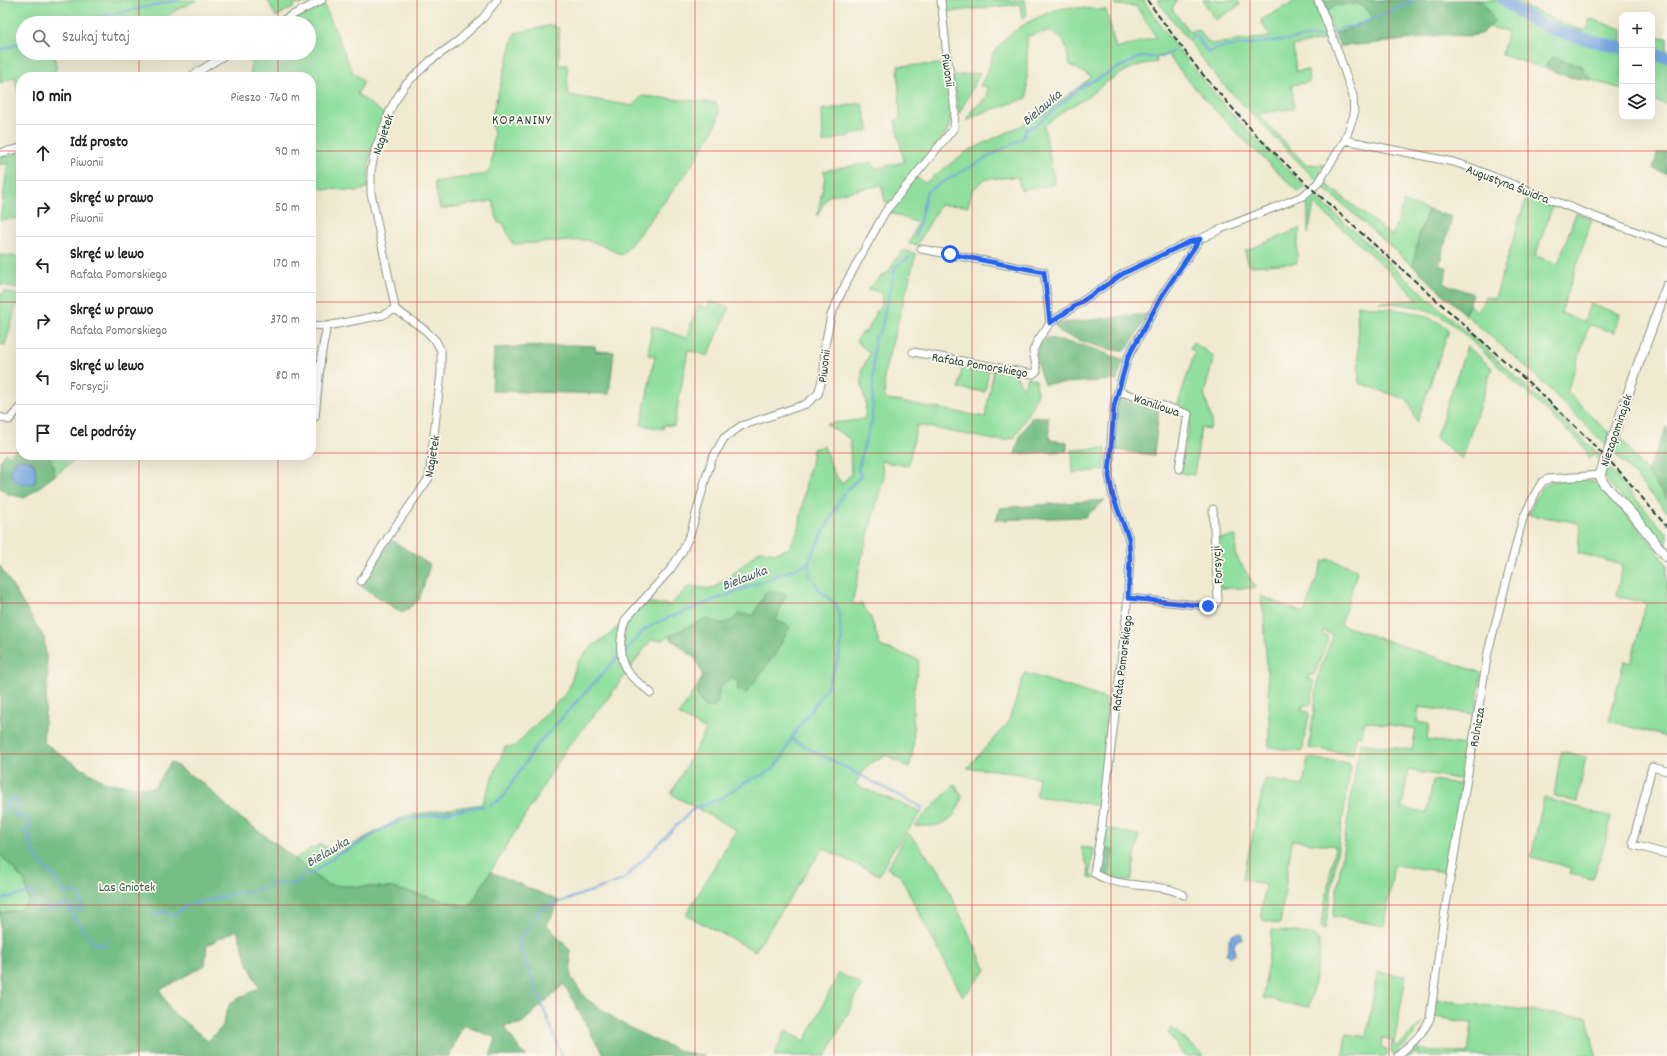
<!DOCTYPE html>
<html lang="pl">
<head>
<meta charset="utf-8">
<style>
  :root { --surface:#fff; --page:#f2f2f2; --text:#222; --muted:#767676; --line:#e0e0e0 }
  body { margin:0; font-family:Dekko,sans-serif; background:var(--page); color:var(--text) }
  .controls { position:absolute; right:12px; top:12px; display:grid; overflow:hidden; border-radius:8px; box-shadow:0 4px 16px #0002 }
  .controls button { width:36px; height:36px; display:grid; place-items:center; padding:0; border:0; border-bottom:1px solid var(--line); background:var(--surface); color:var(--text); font:20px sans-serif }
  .stop { position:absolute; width:12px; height:12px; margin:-9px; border:3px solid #2563eb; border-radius:50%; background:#fff }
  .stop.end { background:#2563eb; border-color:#fff; box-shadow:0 1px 4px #0008 }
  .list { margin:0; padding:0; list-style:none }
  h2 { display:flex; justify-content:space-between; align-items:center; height:52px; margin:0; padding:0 16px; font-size:17px }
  h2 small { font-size:13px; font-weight:400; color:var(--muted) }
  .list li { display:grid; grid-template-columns:26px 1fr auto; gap:12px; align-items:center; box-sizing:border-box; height:56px; padding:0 16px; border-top:1px solid var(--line) }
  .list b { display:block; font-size:15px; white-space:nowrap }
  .list p { margin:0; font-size:13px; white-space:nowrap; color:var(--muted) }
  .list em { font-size:13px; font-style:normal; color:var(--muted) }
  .icon { flex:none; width:22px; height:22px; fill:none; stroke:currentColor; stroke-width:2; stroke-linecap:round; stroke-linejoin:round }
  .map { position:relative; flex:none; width:1667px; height:1056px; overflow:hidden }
  .search { position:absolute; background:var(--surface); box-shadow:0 4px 16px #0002; left:16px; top:16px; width:300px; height:44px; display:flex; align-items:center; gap:10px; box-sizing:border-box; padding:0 14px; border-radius:22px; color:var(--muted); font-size:15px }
  .panel { position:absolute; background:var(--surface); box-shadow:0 4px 16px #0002; left:16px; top:72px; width:300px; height:388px; border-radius:16px }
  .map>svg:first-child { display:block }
</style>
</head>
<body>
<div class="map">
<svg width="1667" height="1056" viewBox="0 0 1667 1056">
  <rect width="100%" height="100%" fill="#fbf7ec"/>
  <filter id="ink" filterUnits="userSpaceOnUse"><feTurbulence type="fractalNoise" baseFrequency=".025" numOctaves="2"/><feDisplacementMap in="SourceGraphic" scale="8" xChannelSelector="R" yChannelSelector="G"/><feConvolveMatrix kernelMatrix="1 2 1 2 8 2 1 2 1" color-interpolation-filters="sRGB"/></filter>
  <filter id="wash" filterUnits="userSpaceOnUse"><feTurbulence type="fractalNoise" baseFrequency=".012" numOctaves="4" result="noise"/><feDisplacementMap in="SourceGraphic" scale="16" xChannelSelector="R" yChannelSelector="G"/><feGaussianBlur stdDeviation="0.9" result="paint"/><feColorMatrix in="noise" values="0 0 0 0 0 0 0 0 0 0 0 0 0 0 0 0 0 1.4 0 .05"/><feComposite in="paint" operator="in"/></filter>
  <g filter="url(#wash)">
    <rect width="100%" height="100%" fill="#f0ead1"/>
    <path fill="#90df9e" stroke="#588e69" d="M0,0H197L178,9L156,23H23V53H54L57,68L55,69L57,77H21V105L15,77L0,83Z
      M268,0H310L299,5L298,3L293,5L294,8C286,9 282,14 276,17Z
      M945,0H1025L1027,15L1022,19L1020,4L947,12Z
      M1118,0H1143L1172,42L1227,109L1305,187L1299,192C1253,149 1206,105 1168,55L1156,56L1157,62L1143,64L1129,69L1105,83L1086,98L1066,109L1044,126L1055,184L1021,190L1018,177L984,179L972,191L968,206L940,205L917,245L909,244L918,223L888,212L916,177L925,183L966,152L1039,117L1092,77L1070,65C1064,43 1069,42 1049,31L1027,36V98L979,114L967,121L971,111L987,97V87L980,86L989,68L993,53L1008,36L1028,22L1052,11L1070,7L1106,10L1116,49L1156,37L1136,6L1114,5Z
      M1157,0H1177L1172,9L1190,32L1198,29L1210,44L1270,37L1261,20L1297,0H1313L1328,39L1293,46L1296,71L1308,70L1309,82L1292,85L1294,108L1258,114L1305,164L1324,165L1318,178L1315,179L1220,81Z
      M1203,0H1237L1240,5L1215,20Z
      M1480,0H1517L1529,8L1563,24L1585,31L1590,19L1622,29V89L1591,80V78L1584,71L1582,66L1551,58L1547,63V69L1502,55L1508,31L1489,27L1494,22L1488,9Z
      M1356,3C1365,7 1370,11 1373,20L1335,34L1326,12L1334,6Z
      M324,4L352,71L364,82L357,94L384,114L370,156L367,188L359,191L311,188V77H250L252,53H309V23H285Z
      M553,25L559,29V65H567L568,95L633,106L642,96L716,103C717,106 719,109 719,112C718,139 642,230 622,255L599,244L586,240L513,244L503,223H498L493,201L440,209L434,182L487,174L491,168L494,132L490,122L515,33Z
      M1652,36L1667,38V104L1652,100Z
      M944,64C948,86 957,112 946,133L888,204L885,201L881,185L828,196L817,216L825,177L824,171L872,162L874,169L904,162L895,121L900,118L898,66Z
      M980,73L959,114L953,76Z
      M862,103L869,130L823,143L822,110Z
      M21,153V218L0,220L8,163L0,165V157Z
      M1325,183L1392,236L1404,202L1428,210L1419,235L1413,266L1323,187Z
      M1312,193L1421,292L1476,340L1601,456L1598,459L1593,454L1589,458L1585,448L1576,439L1464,334C1454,326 1444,317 1433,312C1416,305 1397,304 1379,302L1419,300L1363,247L1314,204L1308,234V209L1306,199L1308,196Z
      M1527,195L1553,205L1535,256L1558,264L1576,213L1592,219L1561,313L1584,322L1590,304L1620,314L1615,332L1589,325L1567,392L1608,432H1610L1606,445L1531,371L1465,314L1469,305L1478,312L1485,297L1495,298Z
      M1301,228L1297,245V263L1249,266L1245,251Z
      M904,250L916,254L884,374L885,399L985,417L994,369L1015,372L1023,389L1028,377L1036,380L1037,390L1036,398L1015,437L1006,440H995L917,425L908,466L881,461L884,476L861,561L852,604H862L871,618L880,646L919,660C917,676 912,694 913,709C913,732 916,745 909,767L886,755C868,763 863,768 855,785L922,812L892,851L879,875L823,848L755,951L686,915L736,830L671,794L706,730L679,715L703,676L696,659L668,636L665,640H651L629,670L623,652L627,620L643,602L670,605L689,586L711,589L729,577L760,550L775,553L789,548L799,529L807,476L811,464L813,449L824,446L833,471L842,484L851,474L850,439L826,424L859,420L865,418L866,403L862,386V370L870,353L856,341L862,333L868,330L876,311L882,305C883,292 878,290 867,290L882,275L888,273L895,260Z
      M0,255L21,257V288L0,285Z
      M5,291L19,296L5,345L0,344V295H2Z
      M711,301L729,308L708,356L688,350L674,426L664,425L663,429L641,425L655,356L648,355L652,326L686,338L698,305L706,308Z
      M1357,305C1388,310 1424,308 1449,330L1417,422L1408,400L1359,383Z
      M1193,342L1214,357L1204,394L1212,421L1210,429L1201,428L1194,475L1180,473L1191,414L1181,408L1178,404L1195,351L1190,349Z
      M1467,346L1492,368L1462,459L1436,438Z
      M963,363L989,368L985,392L959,388Z
      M1620,437L1667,499V512L1613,451Z
      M1106,448L1105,470L1073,473L1072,450Z
      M48,455H81L54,476L53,465Z
      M1606,465L1667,534V551L1654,533L1605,479L1604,469Z
      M1586,479L1595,483L1620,507L1652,544L1667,565V737L1609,721L1624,661L1631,663L1646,603L1616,596L1623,565L1578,553L1580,524L1570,521L1529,515C1544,475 1547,482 1586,479Z
      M1236,536V556L1256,588H1220L1217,539Z
      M1330,559L1354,568L1357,572L1341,625L1479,672L1481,674L1475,714L1419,707L1417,722L1429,724L1427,740L1465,745L1468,728L1473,730L1464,780L1408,770L1402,808L1427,813L1433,780L1463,785L1446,872L1394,865L1384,926L1333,916L1356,766L1361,743L1412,750L1416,729L1365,721L1362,736L1357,735L1353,753L1351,754L1309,748L1319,672L1333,635L1323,631L1322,634L1327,636L1328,639L1314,675H1308V679L1313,680L1314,683L1311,704L1309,706L1303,705L1302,710L1308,712L1309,715L1302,752L1269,747V707L1264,613L1260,596L1304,613L1323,561Z
      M622,623L621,629L626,674L606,701L566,749L469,907L392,888L327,885L294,859L320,844L337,853L405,816L482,804L505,747H514L568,691L577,663L591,647L609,635Z
      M1025,673L1113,701L1101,810L1096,805L1036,796L1039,778L996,770L967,768L1008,723Z
      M1561,751L1586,757L1577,802L1554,796Z
      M1308,758L1349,763L1351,767L1325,929L1321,927L1335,846L1292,840L1280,924L1263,920L1261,914L1265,885L1243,879L1265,779L1303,786Z
      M955,784L962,797C954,824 942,827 915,826L920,820Z
      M1544,798L1611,817L1606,840L1593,879L1570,874L1572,868L1531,857Z
      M1105,828L1139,835L1131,881H1122L1108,877L1101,849Z
      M908,833L939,870L986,970L963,997L899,874L887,868Z
      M1081,847L1094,849L1090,873L1094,879L1089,878L1088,868Z
      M0,854L25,882L29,902L19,910L0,913Z
      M1272,930C1281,931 1313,932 1318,939C1323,945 1311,997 1309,1007L1278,1002L1276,1000L1263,998Z
      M1377,972L1406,976L1394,1044L1397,1047L1422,1023L1413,1037L1394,1056L1391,1052L1392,1040L1382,1038L1381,1047L1387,1049V1056H1343L1346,1034L1367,1037Z
      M839,973L862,985L826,1056H774L785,1031L805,1041Z
      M1437,1000L1587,1017L1596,1056H1417L1418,1050L1411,1056H1403L1420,1041L1419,1050L1468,1053L1472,1023L1435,1017Z
      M1172,1028L1202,1054L1203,1056H1184L1168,1032Z"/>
    <path fill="#74be85" stroke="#4a7e5c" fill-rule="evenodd" d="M1321,0H1480L1490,12L1494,22C1490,26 1485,31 1480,34C1467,38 1452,34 1440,35C1408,40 1375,44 1342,46H1340L1335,34L1373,20L1371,13L1363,6L1356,3L1334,6L1326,12Z
      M1551,57L1582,66L1584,71L1591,78V80L1569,77L1547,69V63Z
      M1667,152V174L1653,169L1657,154Z
      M1428,210L1452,217L1439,265L1448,268L1443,283L1473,294L1465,314L1413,266L1419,235Z
      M1148,314L1129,347C1128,348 1125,350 1124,350C1113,353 1073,339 1063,333C1058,331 1057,328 1054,324Z
      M1049,338L1088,347L1124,360L1117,380L1044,384C1038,369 1030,345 1049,338Z
      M573,345L595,346L596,351L614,352L609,394L492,391L494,348Z
      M1118,399L1159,410L1154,455L1114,450V431Z
      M1032,417H1048L1050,440L1067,442V451L1015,454L1020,436Z
      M1667,427V499L1647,472Z
      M21,446V455H48L53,465L54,476L25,498L8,494L0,488V461L6,453L9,456Z
      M1105,500L1085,517L996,520L1000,508Z
      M392,540L430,565L419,600L402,613L361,586Z
      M0,566L44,638L48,673L43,742L73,763L106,783L154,788L171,762L205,785L235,814L275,843L327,885L392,888L469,907L491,872L559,901L547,925L570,950L571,977L585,998L623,1024L652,1039L683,1052L704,1056H605L594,1039L564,984L521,1024L504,1026L520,1050L527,1056H490L496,1038L463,1025L449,1056H0V913L19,910L29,902L25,882L0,854ZM237,930L247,961L259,988L230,1003L222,1027L208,1041L171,1011L160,990L205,965L207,945Z
      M767,591L786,594L776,620L790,627L774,656L746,693L737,690L738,681L730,679L720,686L718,701L714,707H705L696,694L703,676L696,659L668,636L705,619L722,623L731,621L739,614L753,615Z
      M1101,849L1113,850L1108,877L1098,873L1096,869Z"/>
    <path fill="#76a6e0" stroke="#4a728a" d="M17,459H24L33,462L36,472L35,483L22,485C9,477 6,472 17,459Z
      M1233,933H1241L1243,938L1242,940L1236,941L1234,946L1235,955L1229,957L1226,954L1229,945V939Z"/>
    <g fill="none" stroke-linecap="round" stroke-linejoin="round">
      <path stroke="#76a6e0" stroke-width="2" d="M70,23L180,0
        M1191,38L1193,35L1197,36L1202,45L1209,53L1217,48L1325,35L1337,31L1343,27H1353L1356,24L1363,23L1415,0
        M0,50L23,42
        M916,236L927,191L1024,137L1026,129L1036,125L1081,87L1140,57H1162L1172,51
        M847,490C852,485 856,481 861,476L858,470L864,446L872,421L874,339L881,330L895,267L910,257
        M624,653L644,630L660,621L807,564L844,493
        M791,739L923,808
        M489,805L496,802L504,796L536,746L619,656
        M0,811L7,807L8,802L12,798L16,800L19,804L13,812L15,816L28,819L31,824L30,828L23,832L33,838L29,842V845L33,848L39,863L56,877L55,880L61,884L62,890L65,893H77L81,897L83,908L79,911L72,907L69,910L93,943L106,946L108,941
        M0,899L34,892L35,899L38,905L45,904L48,910L67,904L70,907
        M154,915L165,911L172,915L175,914L186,906L244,891L249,892L279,883L289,884L299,882L302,875H310L339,853L349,850L388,826L403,820L484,806
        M562,1056L518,943L540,909L623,880L692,810L721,798L749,780L761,776L773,769L783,756L792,737L826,689L837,663L842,642L838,609L835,603L820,591L809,573V562"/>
      <path stroke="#76a6e0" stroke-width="12" d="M1504,0C1540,32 1578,37 1622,48
        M1652,55L1667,57"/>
    </g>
  </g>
  <g filter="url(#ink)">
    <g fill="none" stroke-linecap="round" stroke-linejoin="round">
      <defs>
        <path id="minor" d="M277,23L322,0
          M190,77L228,53
          M1345,140L1453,162L1469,167L1590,215L1667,243
          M0,153L21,148
          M921,249L1044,272L1050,323
          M395,309L394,302L371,193V171L375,150L392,106L405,85L430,61L458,41L483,18L497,0
          M311,325L327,326
          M913,352L1033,374L1037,371L1033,351L1038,340L1050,323L1124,273L1189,242L1200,239
          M1118,391L1188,414L1179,469
          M0,417L9,420L21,406
          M311,417H315L321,356L327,326L383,315L395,309
          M361,581L388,537L429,478L441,373V351L436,341L425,330L395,309
          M1128,598L1208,606C1214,605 1216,605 1218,600L1213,509
          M651,693C644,687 636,681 629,674C617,661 620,636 625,620L670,570L682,552L691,532L707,474L712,459L724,438L741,426L806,404L818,394L824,373L825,345L831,315L846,283L885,212L954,128L955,111L946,47L941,0
          M1667,771L1652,767L1633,841L1634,845L1667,854
          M1184,895C1158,881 1118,890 1094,873L1102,825L1126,620L1130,559L1129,539L1113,497L1109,475L1112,427L1114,406L1118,391L1128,357L1163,294L1200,239L1221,229L1303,196L1319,182L1345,140L1354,115L1353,96L1337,49L1318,0
          M1398,1056C1410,1044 1423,1035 1430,1018L1443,923L1488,652L1523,518L1536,492L1542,482L1548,479L1600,475"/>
        <path id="tertiary" d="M1667,286L1638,365L1600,475L1603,483L1633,515L1667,557"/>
      </defs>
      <use href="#minor" stroke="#889482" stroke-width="9"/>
      <use href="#tertiary" stroke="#889482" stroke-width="11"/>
      <use href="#minor" stroke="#fff" stroke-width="7"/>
      <use href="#tertiary" stroke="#fff" stroke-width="9"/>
      <path stroke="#1f3d34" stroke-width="2" stroke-dasharray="6 3" stroke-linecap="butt" d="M1147,0L1198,69L1257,136L1312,189L1536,389L1580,431L1622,474L1667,527"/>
    </g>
  </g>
  <g fill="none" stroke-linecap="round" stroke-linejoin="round" filter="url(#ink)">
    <path stroke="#2563eb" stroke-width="5" d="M950,254L1044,272L1050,323L1124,273L1189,242L1200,239L1163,294L1128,357L1114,406L1109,476L1113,497L1129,539L1130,559L1128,598L1208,606"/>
  </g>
  <path fill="none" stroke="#d62828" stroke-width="1" stroke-opacity="0.55" d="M139,0V23M278,0V23M417,0V1056M556,0V1056M695,0V1056M834,0V1056M972,0V1056M1111,0V1056M1250,0V1056M1389,0V1056M1528,0V1056M139,53V77M278,53V77M0,151H21M311,151H1667M0,302H21M311,302H1667M0,453H21M311,453H1667M139,455V1056M278,455V1056M0,603H1667M0,754H1667M0,905H1667"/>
  <g text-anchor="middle" stroke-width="3.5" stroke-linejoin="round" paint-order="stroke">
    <g font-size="13" fill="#1f3d34" stroke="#fbf7ec">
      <text transform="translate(949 70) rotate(82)" y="5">Piwonii</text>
      <text transform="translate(382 134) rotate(-71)" y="5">Nagietek</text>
      <text transform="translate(1508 183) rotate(21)" y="5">Augustyna Świdra</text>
      <text transform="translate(980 364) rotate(10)" y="5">Rafała Pomorskiego</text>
      <text transform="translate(823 366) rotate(-83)" y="5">Piwonii</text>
      <text transform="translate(1157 404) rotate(19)" y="5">Waniliowa</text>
      <text transform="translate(1615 430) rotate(-71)" y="5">Niezapominajek</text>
      <text transform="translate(431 456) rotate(-80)" y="5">Nagietek</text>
      <text transform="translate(1216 565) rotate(-94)" y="5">Forsycji</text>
      <text transform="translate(1121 663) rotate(-83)" y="5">Rafała Pomorskiego</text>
      <text transform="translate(1476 727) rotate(-80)" y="5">Rolnicza</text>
    </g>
    <g font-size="13" fill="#365d49" stroke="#fbf7ec">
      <text x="127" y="891">Las Gniotek</text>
    </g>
    <g font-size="14" font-style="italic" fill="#395c68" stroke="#fbf7ec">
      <text transform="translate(1041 107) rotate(-40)" y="5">Bielawka</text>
      <text transform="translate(744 577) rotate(-21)" y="5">Bielawka</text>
      <text transform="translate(327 851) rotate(-30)" y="5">Bielawka</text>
    </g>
    <g font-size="14" letter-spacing="1" fill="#1f3d34" stroke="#fbf7ec">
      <text x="522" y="124">KOPANINY</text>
    </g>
  </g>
</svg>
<div class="controls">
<button>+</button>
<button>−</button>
<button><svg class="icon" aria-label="layers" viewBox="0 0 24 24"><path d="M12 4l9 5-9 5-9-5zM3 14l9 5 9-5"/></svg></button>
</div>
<div class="stop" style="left:950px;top:254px"></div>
<div class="stop end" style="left:1208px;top:606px"></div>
<div class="search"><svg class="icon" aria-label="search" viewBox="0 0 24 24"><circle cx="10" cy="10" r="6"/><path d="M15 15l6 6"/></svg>Szukaj tutaj</div>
<section class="panel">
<h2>10 min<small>Pieszo · 760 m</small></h2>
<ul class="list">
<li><svg class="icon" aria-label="ahead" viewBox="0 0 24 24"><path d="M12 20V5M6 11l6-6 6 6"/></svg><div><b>Idź prosto</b><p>Piwonii</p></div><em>90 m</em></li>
<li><svg class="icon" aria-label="right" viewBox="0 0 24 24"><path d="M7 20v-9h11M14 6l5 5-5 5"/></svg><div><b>Skręć w prawo</b><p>Piwonii</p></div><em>50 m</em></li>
<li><svg class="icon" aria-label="left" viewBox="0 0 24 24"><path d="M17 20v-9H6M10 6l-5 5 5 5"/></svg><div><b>Skręć w lewo</b><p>Rafała Pomorskiego</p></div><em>170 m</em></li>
<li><svg class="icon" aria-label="right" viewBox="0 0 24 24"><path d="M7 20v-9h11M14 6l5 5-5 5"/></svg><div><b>Skręć w prawo</b><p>Rafała Pomorskiego</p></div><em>370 m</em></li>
<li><svg class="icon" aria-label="left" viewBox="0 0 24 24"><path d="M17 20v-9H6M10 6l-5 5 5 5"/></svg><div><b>Skręć w lewo</b><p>Forsycji</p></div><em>80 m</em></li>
<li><svg class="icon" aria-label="arrive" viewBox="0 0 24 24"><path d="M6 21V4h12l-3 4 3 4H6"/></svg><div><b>Cel podróży</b></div></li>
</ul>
</section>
</div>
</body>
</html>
